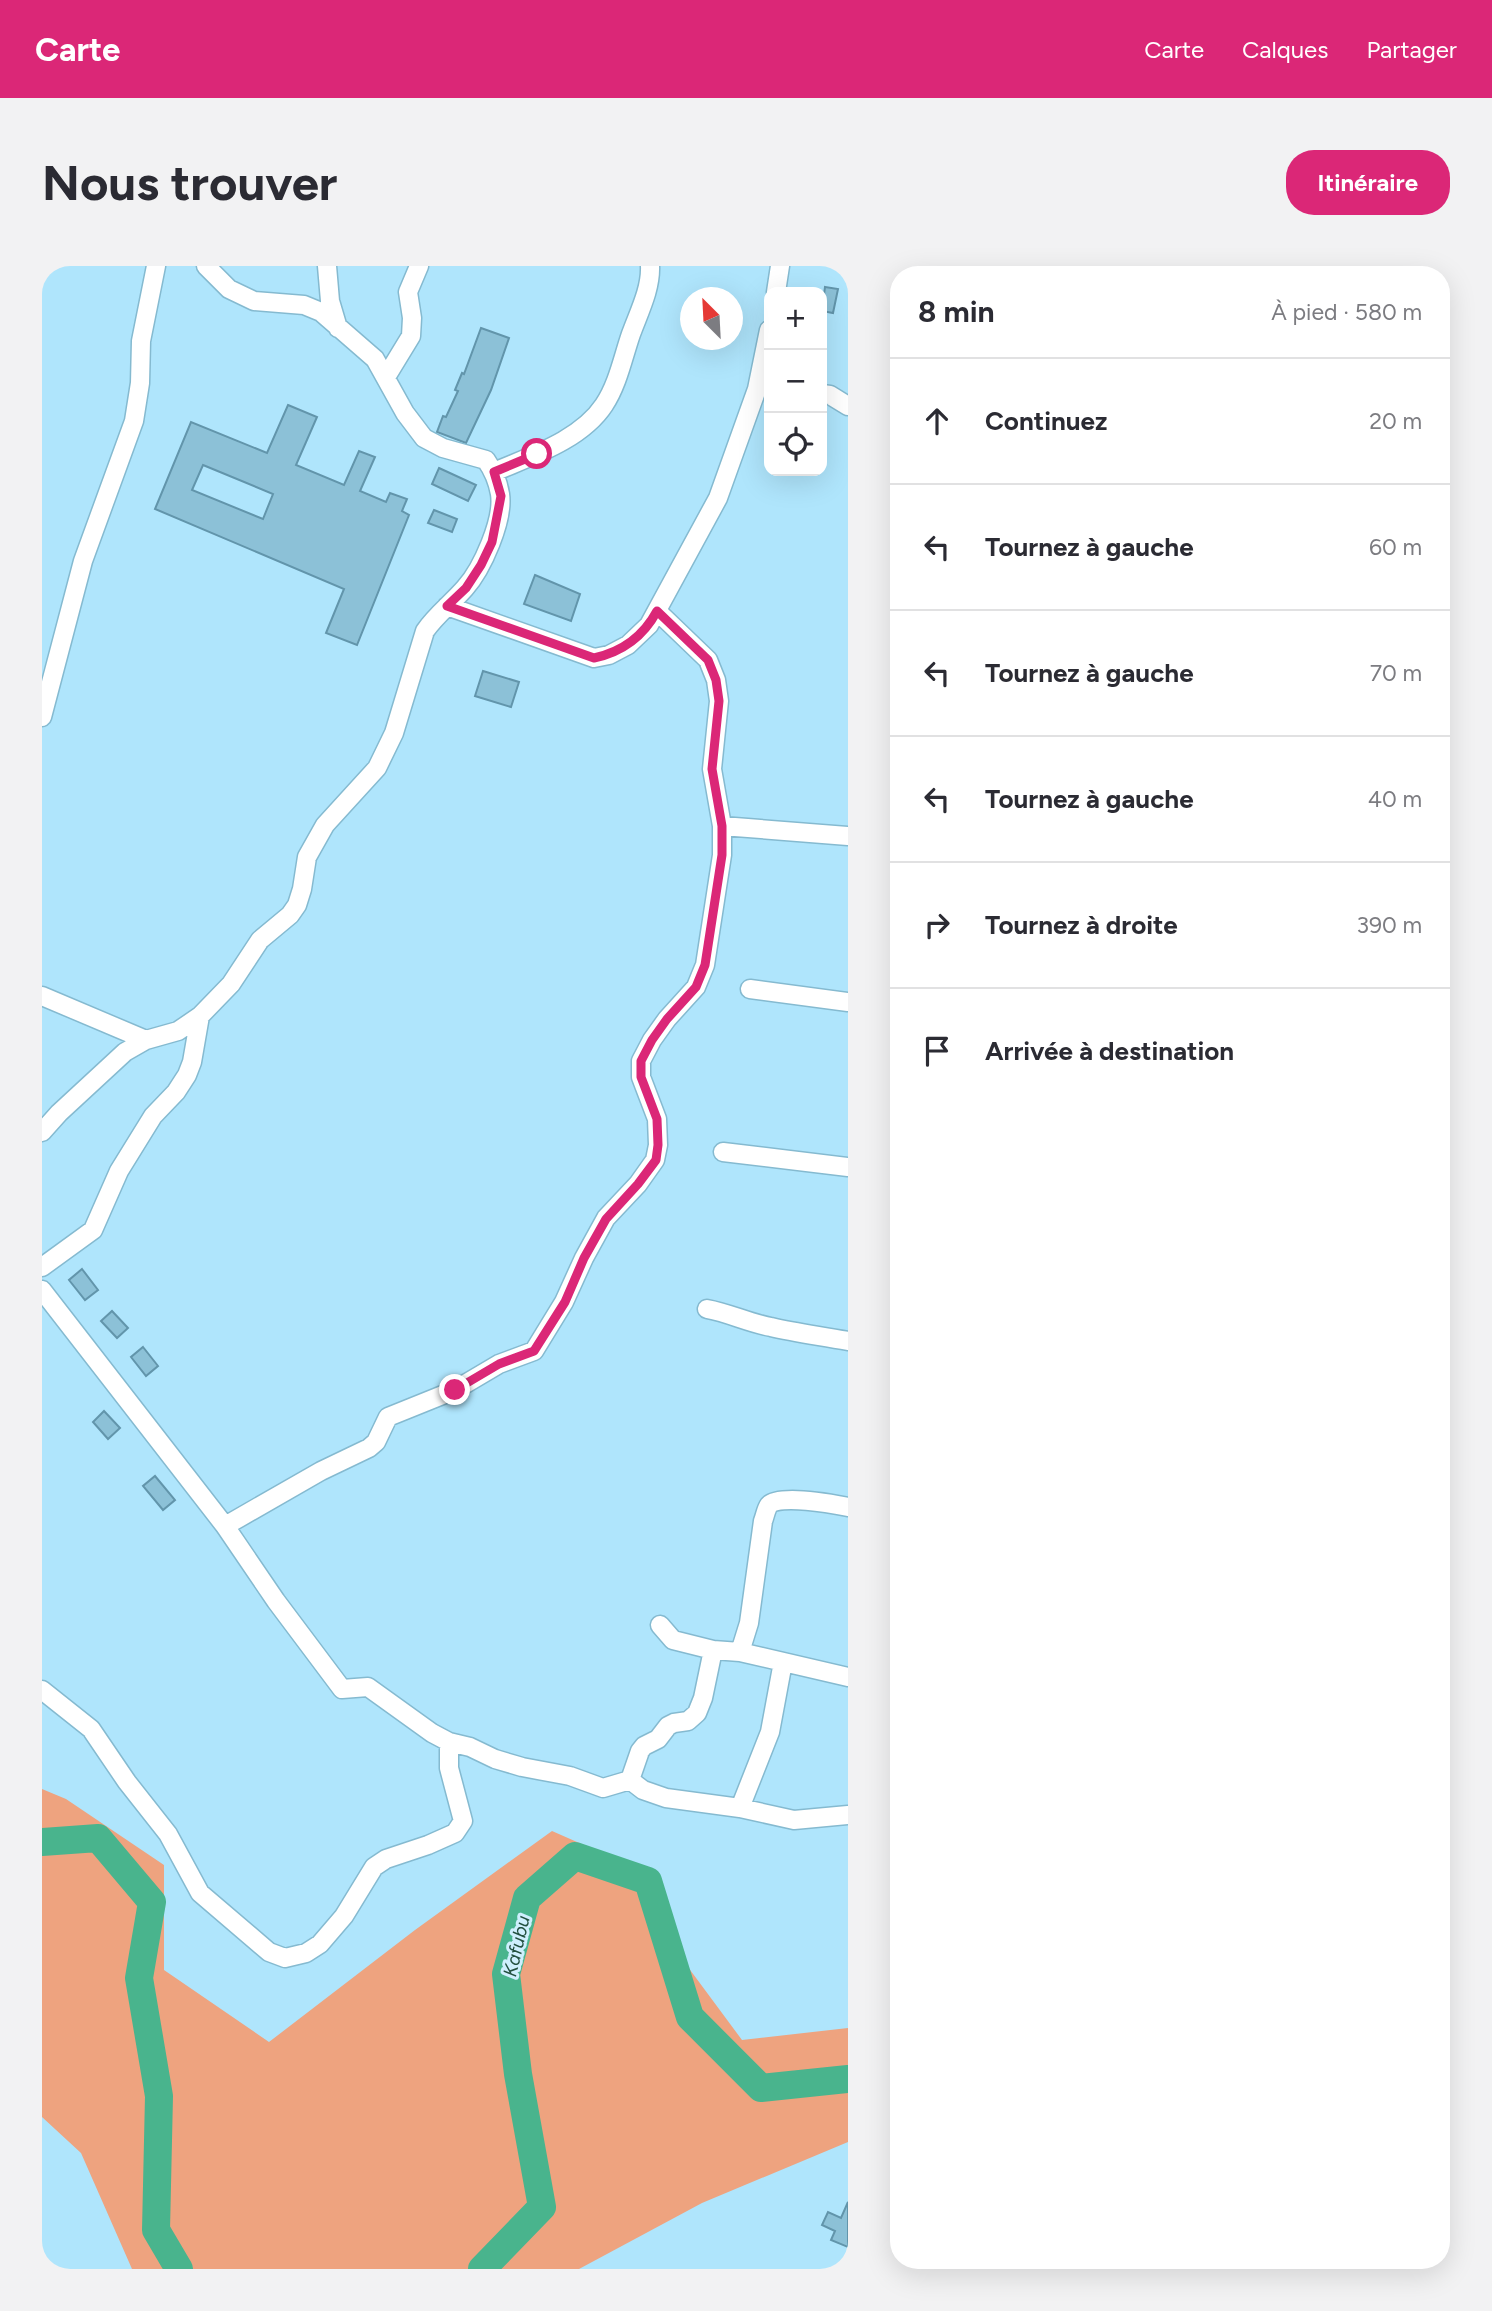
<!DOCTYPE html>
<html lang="fr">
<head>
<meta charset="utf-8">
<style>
  :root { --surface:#fff; --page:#f2f2f3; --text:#2b2b33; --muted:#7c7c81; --line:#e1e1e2; --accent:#db2777 }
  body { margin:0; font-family:Figtree,sans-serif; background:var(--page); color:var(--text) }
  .controls { position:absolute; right:21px; top:21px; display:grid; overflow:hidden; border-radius:14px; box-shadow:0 7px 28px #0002 }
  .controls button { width:63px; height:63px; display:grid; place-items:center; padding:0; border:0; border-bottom:2px solid var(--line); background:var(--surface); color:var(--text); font:35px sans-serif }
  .compass { position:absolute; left:638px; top:21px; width:63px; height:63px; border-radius:50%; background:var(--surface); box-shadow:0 7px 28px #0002; rotate:336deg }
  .stop { position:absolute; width:21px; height:21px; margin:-16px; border:5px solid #db2777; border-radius:50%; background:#fff }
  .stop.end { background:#db2777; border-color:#fff; box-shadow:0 2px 7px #0008 }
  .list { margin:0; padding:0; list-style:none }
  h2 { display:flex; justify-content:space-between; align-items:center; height:91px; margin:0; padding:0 28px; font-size:30px }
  h2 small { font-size:23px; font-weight:400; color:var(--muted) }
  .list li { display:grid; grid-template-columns:46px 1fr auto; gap:21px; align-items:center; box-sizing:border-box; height:126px; padding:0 28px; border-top:2px solid var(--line) }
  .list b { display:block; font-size:26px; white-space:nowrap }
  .list em { font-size:23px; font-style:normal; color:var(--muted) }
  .icon { flex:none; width:38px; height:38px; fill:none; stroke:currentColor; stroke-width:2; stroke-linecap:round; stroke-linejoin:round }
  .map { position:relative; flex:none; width:806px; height:2003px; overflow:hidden; border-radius:28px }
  header { display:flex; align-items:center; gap:42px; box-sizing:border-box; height:98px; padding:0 35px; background:var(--accent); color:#fff }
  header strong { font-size:33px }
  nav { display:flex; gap:38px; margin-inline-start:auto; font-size:24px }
  .intro { display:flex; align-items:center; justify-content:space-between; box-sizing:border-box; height:168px; padding:0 42px }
  h1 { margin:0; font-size:49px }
  .button { padding:18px 32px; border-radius:28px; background:var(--accent); color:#fff; font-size:24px; font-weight:700 }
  main { display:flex; gap:42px; padding:0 42px }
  aside { flex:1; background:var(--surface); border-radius:28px; box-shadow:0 7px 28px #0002 }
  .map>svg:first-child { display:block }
</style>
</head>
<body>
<header>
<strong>Carte</strong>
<nav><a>Carte</a><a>Calques</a><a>Partager</a></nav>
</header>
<div class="intro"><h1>Nous trouver</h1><a class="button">Itinéraire</a></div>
<main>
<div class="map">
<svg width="806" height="2003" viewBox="0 0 806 2003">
  <rect width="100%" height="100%" fill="#afe5fc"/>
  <path fill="#eea37f" d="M0,1523L24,1533L122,1599V1704L227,1776L373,1664L510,1565L576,1594L620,1666L700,1774L806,1762V1876L660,1937L537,2003H90L39,1887L0,1851Z"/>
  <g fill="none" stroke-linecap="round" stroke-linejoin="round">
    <path stroke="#49b48d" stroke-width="28" d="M0,1576L56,1572L110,1636L97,1712L117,1830L114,1964L137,2003
      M440,2003L500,1941L476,1808L464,1708L485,1632L533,1590L606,1615L648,1751L719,1822L806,1813"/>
  </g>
  <path fill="#8cc1d7" stroke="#6295ab" stroke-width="2" fill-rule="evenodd" d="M783,21L796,23L791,47L780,45Z
    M439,62L467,72L449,124L424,177L395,166L401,150L404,151L416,125L413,124L420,107L422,108Z
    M246,139L275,151L254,199L302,219L317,185L333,191L318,225L344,236L348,227L365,233L360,245L367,249L315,379L284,367L302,323L113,243L149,156L225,187ZM161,199L231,228L221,253L150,224Z
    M397,202L434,219L426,235L390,218Z
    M392,244L415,253L410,266L386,257Z
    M493,309L538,328L529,355L482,338Z
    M441,405L477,416L469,441L433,430Z
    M40,1003L56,1024L43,1034L27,1014Z
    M70,1045L86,1062L75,1072L59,1055Z
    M101,1081L116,1100L104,1110L89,1091Z
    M62,1145L78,1162L66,1173L51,1156Z
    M113,1210L133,1234L121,1244L101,1220Z
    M806,1936V1981L789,1974L793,1965L780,1959L786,1946L799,1952Z"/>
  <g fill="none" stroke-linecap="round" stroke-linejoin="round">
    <defs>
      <path id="street" d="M285,0L288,35L296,62
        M734,26L738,0
        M344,111L369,70L370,52L366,26L377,0
        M780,128L788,129L806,140
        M452,206C489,190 539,174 562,139C576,118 581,91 589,68C597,46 609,23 608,0
        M405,340L552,392L567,389L586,379L607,359L676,232L715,123L727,64
        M0,451L41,295L92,155L98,117L99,75L114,0
        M680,560L806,570
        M708,723L806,736
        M0,730L104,774
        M0,866L17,847L83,786L104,774L136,765L158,750L189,718L218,674L248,649L255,639L260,623L265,591L283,559L335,502L352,467L383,365C394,349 410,337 423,322C440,303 462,254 458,228C456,216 451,204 444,194L401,182L382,172L363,147L333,93L279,46L262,39L212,35L187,23L164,0
        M681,886L806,901
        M0,1001L51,964L77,905L111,850L134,826L145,809L150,796L158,750
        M0,1024L183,1260L234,1335L300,1423L326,1421L390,1467L407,1476L428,1481L453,1493L480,1501L528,1510L561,1522L588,1514L601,1524L624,1532L698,1542L752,1554L806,1549
        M665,1043C687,1047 707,1057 729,1061C754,1067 780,1070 806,1075
        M183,1260L279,1205L327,1182L334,1176L346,1151L413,1124L457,1098L492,1085L522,1036L542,992L564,952L596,918L613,894L616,879L615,853L599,811V795L610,774L625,753L654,721L663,699L680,589V560L670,503L677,435L674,414L666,394L615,345
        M618,1359L631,1374L671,1384
        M698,1386L707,1357L721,1255C723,1250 724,1243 727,1239C737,1228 791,1238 806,1241
        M0,1424L49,1463L85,1516L126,1568L158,1627L227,1686L243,1692L264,1687L278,1678L302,1650L332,1601L344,1593L386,1579L413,1567L421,1555L407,1502V1476
        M588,1514L598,1485L602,1480L616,1473L626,1460L632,1457L646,1455L655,1447L661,1432L671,1384L698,1386L806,1411
        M698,1542L728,1466L741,1396"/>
    </defs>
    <use href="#street" stroke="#85bad0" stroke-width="21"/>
    <use href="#street" stroke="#fff" stroke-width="18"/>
  </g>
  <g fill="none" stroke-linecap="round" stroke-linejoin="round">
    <path stroke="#db2777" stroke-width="9" d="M413,1124L457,1098L492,1085L523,1036L542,992L564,953L596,918L614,894L616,879L615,853L599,811V795L610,774L625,753L654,721L663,699L680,589V560L670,503L677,435L674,414L666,394L615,345C601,371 580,386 552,392L405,340L424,322L439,299L450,276L459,230L452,206L495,188"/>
  </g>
  <g text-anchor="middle" stroke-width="6" stroke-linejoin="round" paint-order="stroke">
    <g font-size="19" font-style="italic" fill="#23503f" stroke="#cfeffd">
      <text transform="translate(474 1680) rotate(-77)" y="7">Kafubu</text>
    </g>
  </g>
</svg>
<div class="controls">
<button>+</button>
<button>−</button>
<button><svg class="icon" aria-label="locate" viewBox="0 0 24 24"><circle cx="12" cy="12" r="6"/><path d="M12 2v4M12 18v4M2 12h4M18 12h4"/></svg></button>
</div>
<svg class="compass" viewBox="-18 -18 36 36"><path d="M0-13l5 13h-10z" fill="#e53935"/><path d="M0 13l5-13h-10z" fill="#7c7c81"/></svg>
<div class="stop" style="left:495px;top:188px"></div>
<div class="stop end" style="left:413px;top:1124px"></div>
</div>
<aside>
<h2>8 min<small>À pied · 580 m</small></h2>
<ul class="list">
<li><svg class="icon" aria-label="ahead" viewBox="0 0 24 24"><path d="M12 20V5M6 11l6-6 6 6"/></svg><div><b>Continuez</b></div><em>20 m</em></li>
<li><svg class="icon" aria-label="left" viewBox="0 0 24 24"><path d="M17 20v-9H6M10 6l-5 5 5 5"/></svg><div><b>Tournez à gauche</b></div><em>60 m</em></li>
<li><svg class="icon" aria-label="left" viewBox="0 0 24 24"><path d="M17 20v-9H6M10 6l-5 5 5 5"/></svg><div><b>Tournez à gauche</b></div><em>70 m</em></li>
<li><svg class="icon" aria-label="left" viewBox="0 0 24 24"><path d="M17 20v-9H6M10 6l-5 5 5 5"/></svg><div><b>Tournez à gauche</b></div><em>40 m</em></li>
<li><svg class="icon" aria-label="right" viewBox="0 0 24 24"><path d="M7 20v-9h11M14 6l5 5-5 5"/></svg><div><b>Tournez à droite</b></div><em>390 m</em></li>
<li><svg class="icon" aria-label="arrive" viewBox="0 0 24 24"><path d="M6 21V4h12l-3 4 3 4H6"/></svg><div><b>Arrivée à destination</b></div></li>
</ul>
</aside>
</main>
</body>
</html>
